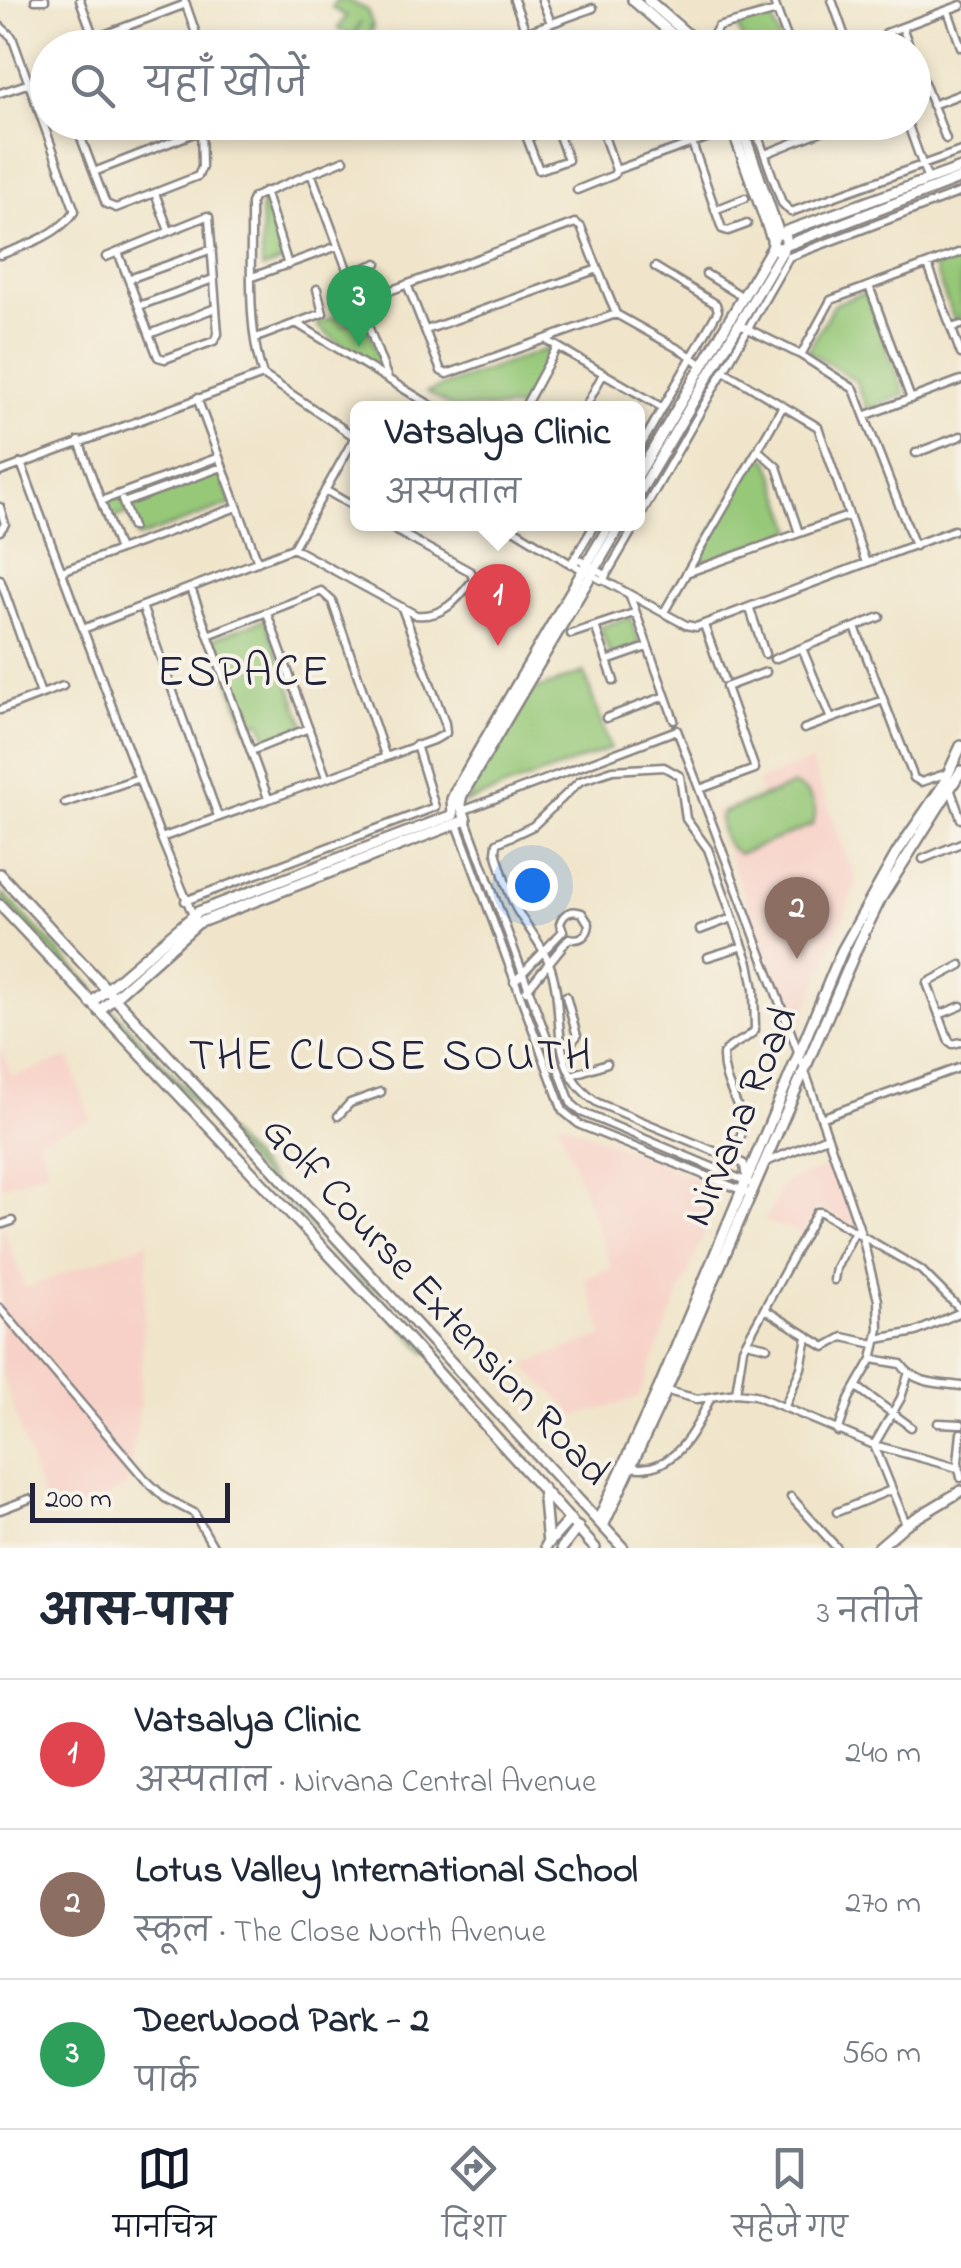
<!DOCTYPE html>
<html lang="hi">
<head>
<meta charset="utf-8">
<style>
  :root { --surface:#fff; --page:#f6f6f7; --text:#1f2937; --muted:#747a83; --line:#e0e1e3; --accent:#111827 }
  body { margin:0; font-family:"Indie Flower","Playpen Sans Deva",sans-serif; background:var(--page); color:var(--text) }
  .scale { position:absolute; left:30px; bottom:25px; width:200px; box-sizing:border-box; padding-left:10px; border:5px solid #22223b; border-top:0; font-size:28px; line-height:35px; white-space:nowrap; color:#22223b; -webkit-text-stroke:8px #f7f3e8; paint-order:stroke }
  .you { position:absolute; left:532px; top:885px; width:35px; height:35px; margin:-25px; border:8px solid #fff; border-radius:50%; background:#1a73e8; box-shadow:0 0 0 15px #1a73e833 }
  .badge { display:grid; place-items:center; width:65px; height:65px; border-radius:50%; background:var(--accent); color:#fff; font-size:32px; font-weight:700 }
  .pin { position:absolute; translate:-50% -82px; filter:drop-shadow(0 2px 5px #0008) }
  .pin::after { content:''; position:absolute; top:52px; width:35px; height:30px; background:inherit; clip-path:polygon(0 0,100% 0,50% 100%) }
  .popup { position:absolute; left:350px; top:401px; width:295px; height:130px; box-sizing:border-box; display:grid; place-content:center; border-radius:15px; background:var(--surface); filter:drop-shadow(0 2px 8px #0005); font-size:32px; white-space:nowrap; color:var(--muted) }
  .popup b { font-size:38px; color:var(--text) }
  .popup::after { content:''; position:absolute; left:50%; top:100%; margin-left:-20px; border:20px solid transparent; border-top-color:var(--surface) }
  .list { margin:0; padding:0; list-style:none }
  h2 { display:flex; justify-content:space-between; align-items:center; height:130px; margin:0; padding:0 40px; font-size:42px }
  h2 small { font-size:32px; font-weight:400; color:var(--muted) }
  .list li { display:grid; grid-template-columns:65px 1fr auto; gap:30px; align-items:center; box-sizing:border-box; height:150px; padding:0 40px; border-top:2px solid var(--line) }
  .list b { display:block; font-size:38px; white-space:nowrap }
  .list p { margin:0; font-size:32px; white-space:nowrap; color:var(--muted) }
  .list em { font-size:32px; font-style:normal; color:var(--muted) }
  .icon { flex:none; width:55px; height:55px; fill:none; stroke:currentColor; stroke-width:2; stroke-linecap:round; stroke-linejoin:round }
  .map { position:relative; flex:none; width:961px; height:1548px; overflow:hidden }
  .search { position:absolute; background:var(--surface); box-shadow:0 5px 15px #0003; left:30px; right:30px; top:30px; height:110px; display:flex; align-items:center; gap:25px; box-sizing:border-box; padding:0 35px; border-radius:55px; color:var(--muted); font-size:38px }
  .sheet { height:580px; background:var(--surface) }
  nav { display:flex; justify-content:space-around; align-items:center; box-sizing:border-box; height:140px; border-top:2px solid var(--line); background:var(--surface); font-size:28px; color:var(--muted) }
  nav a { display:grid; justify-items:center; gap:5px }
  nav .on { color:var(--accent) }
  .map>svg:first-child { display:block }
</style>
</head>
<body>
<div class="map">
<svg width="961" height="1548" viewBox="0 0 961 1548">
  <rect width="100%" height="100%" fill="#f7f3e8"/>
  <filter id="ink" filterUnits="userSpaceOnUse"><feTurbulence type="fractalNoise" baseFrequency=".01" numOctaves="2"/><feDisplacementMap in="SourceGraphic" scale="20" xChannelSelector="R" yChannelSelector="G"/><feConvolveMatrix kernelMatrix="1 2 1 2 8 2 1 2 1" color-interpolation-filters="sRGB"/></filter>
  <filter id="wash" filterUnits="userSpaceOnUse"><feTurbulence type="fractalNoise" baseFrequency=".0048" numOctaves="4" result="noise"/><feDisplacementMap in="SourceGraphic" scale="40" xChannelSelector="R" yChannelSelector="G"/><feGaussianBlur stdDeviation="2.25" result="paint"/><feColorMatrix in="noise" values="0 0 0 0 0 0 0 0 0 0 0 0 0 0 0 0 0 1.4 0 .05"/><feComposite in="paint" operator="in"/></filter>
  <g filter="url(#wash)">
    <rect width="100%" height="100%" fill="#f0e5ca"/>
    <path fill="#f7d1c7" d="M811,761L857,883L796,1036L713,813L761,796L757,781Z
      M0,1044L12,1077L69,1057L91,1120L38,1139L48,1170L0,1187Z
      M557,1120L722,1189L638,1398L576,1416L524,1365L604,1335L585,1278L612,1268Z
      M834,1165L856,1226L853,1227L819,1206L801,1234L765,1221L784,1182Z
      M3,1227L25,1288L148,1242L138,1426L126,1488L88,1505L48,1516L0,1367V1229Z"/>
    <path fill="#96c878" stroke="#5c755a" stroke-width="2.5" d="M336,0H347L367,10L373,26L370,27L373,29L367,42L354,36L361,22L353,35L338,29L346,16L332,8Z
      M770,14L783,47H745L737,25Z
      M261,196L266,197L285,260L262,269Z
      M961,257V321L955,323L934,267Z
      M866,292L905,394L868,410L855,380L808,351L834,304Z
      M337,316L344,325L364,318L381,364L380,368L352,353L318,327V323Z
      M549,348L552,352L520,408H454L427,392Z
      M758,454L769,460L794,530L707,561L699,555Z
      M216,462L232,504L138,538L129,513L110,519L104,502Z
      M630,617L640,646L610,656L600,627Z
      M265,619L305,726L268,741L261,721L246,727L214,638Z
      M584,672L610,749L464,803L530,692Z
      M794,785C812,792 820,808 812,825L739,854C724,845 718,830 721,813Z
      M4,894L96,990L94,997L2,900Z
      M111,1008L432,1352L426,1353L109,1013Z"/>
  </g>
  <g filter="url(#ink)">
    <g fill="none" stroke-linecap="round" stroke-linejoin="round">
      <defs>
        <path id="street" d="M35,0H45
          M80,0L94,38
          M514,0L526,32
          M542,0L551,23
          M773,0L791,48
          M832,0L849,48
          M185,2L201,48
          M948,11L961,47
          M0,26L12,37L75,211C60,234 25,246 0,255
          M902,27L910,48
          M886,33L961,5
          M495,44L593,8
          M69,48L186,4
          M661,48L681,40
          M720,48L715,32L718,27L777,11
          M855,48L873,41
          M914,57L946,139
          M0,93L27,84
          M932,105L961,94
          M75,122L106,204L116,208L198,176L202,167L201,122
          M554,122L555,125L568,160L539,170L527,138L555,125
          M599,122L616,170
          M644,122L645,125
          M753,122L782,203L791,212L961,151
          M907,122L928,180
          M80,134L110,122
          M692,143L722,229L728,231L747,224
          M765,154L844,122
          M344,160L254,197L251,203C252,256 246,326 263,375L358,439
          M94,172L202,130
          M311,173L388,379
          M577,190L614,175L616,170L732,129
          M265,191L288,265
          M155,193L169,231
          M715,210L745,198
          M106,257L207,216L209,217L218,334L214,341L165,359L158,357L118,252
          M928,265L961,354
          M349,274L377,263
          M706,274L743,297
          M252,277L338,246
          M129,279L212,249
          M407,284L441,371L447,374L616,314
          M869,286L911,399
          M359,302L575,223L581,227L616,314L691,356L703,366
          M139,306L213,279
          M296,323L435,408
          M738,324L801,355L854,389L915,546
          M951,328L961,325
          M426,330L598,269
          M150,334L215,308
          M256,338L323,313L317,289
          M548,341L663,408
          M801,355L831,300L961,252
          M724,371L818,427L866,563
          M197,398L258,562
          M524,408L557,347
          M585,408L603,374
          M867,415L961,380
          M79,441L119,550
          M758,450L777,467L799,533
          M638,451L718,311L716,304L655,267
          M916,453L961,436
          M21,463L161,838L195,920
          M0,472L263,375
          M325,490L358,509
          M122,500L132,527
          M101,501L219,457
          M123,503L222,467
          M0,507L5,524L0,531
          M638,520L789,257L961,192
          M505,524L571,564L595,524
          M293,548L416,615C443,618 458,599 473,580L471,572L384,524
          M573,560H580L604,574L605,581L686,625L696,627L954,530
          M573,561L576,566L601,580L605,578
          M62,571L237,507
          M689,572L848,516
          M605,577L636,524
          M0,579L41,694
          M191,588L268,798
          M630,596L674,720
          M142,606L218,816
          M750,609L765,654
          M664,612L783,406
          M267,613L326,777
          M704,625L724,680
          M595,626L614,681
          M855,627L914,778L921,782L948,773
          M83,629L293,548L355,437
          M571,634L634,613
          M208,635L321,591L332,601L385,755
          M802,648L831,719
          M774,659L880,617
          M607,661L647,647
          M0,710L63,686
          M606,718L665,696
          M804,729L883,700
          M251,751L309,728
          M700,789L755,769L726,687L766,672
          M951,791L961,819
          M65,803L139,778
          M462,811L677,730L799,1054L862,1236L878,1300L879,1329L872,1359L849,1399L838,1432
          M466,820L571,1103L581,1112L750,1183
          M457,824L563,1111L580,1125L746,1192
          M161,838L436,739L446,733L445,723L402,608
          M923,859L961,843
          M185,901L435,807L416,745
          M700,930L732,918
          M708,957L743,946
          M961,965L927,983L949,1041L953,1044L961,1042
          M514,982L563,931L560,924C563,913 571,909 582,913L589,924C588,936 580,941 569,938L526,991
          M939,1015L961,1006
          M561,1043H571L577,1036L566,996
          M572,1075L607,1063
          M338,1116L350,1103L381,1092
          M821,1118L961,1067
          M731,1157C760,1116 722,1096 723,1055C730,1042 746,1042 755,1030L754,989L749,963L708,849L686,819L680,776L664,767L613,770L580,781L533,826L497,843L496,852C502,870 507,892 517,910C527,927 542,944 549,963C568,1011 544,1068 598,1103L738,1161L744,1164L745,1173L749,1175
          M764,1163L827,1137
          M0,1225L12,1221
          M834,1280L836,1268L855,1231
          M0,1308L145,1479L165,1498L194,1513L214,1548
          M764,1309L825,1347L843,1337L874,1344
          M877,1339L916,1332L961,1312
          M747,1342L767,1347
          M872,1359L901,1364C914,1384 938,1383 961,1386
          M857,1387L911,1427
          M664,1390L697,1399L736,1393L755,1395L874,1445L958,1468
          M736,1393L743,1348L817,1212H821L921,1270L961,1310
          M785,1406L801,1368L807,1337
          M938,1423L961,1424
          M961,1433L958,1462L961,1478
          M631,1467C674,1475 695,1430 710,1399
          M791,1497L837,1548
          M0,1510L29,1499
          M837,1512L891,1490
          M906,1524L874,1445L901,1398L908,1375"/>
        <path id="secondary" d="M633,0L688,48
          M648,0L703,48
          M730,122L772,239
          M740,122L779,234
          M782,234L786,238V246L776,249L772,241L776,235L961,168
          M787,245L961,178
          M638,475L773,246
          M638,495L784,248
          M0,874L623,1548
          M0,905L402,1332L595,1548
          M91,1003L198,912L453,815L452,799L456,790L610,524
          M99,1011L198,923L466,820L460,803L462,795L621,524
          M543,1488L548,1544
          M598,1521L659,1388L842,951L898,851L942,787L961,746
          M603,1526L666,1391L859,943L881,898L961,771
          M546,1546L570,1519
          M562,1548L578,1527
          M878,1548L906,1524L961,1491"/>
      </defs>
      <use href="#street" stroke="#898482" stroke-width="11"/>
      <use href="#secondary" stroke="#898482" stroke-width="14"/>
      <use href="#street" stroke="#fff" stroke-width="6"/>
      <use href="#secondary" stroke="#fff" stroke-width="9"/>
    </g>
  </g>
  <g text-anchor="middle" stroke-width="8" stroke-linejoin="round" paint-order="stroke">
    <g font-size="42" fill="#22223b" stroke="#f7f3e8">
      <text transform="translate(738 1115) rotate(-67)" y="15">Nirvana Road</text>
      <text transform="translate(438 1299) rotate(47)" y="15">Golf Course Extension Road</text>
    </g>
    <g font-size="45" letter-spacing="2.5" fill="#22223b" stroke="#f7f3e8">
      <text x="244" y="685">ESPACE</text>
      <text x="391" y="1069">THE CLOSE SOUTH</text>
    </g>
  </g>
</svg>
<div class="scale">200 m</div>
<div class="you"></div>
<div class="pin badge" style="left:498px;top:646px;background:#e0444e">1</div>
<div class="popup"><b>Vatsalya Clinic</b>अस्पताल</div>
<div class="pin badge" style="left:797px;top:959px;background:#8d6e63">2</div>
<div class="pin badge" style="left:359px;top:347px;background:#2e9e5b">3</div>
<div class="search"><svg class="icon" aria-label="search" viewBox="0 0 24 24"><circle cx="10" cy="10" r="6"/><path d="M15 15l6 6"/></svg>यहाँ खोजें</div>
</div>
<section class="sheet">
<h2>आस-पास<small>3 नतीजे</small></h2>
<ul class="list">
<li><span class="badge" style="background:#e0444e">1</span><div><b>Vatsalya Clinic</b><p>अस्पताल · Nirvana Central Avenue</p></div><em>240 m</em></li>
<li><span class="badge" style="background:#8d6e63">2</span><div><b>Lotus Valley International School</b><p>स्कूल · The Close North Avenue</p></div><em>270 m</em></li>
<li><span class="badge" style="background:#2e9e5b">3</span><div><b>DeerWood Park - 2</b><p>पार्क</p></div><em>560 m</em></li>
</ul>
</section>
<nav>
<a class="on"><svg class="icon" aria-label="map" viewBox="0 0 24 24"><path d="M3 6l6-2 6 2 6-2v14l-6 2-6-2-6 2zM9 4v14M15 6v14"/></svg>मानचित्र</a>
<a><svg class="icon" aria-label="directions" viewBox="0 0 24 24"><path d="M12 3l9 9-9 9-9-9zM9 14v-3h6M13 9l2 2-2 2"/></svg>दिशा</a>
<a><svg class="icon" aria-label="saved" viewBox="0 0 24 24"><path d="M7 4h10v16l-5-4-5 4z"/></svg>सहेजे गए</a>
</nav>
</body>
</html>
